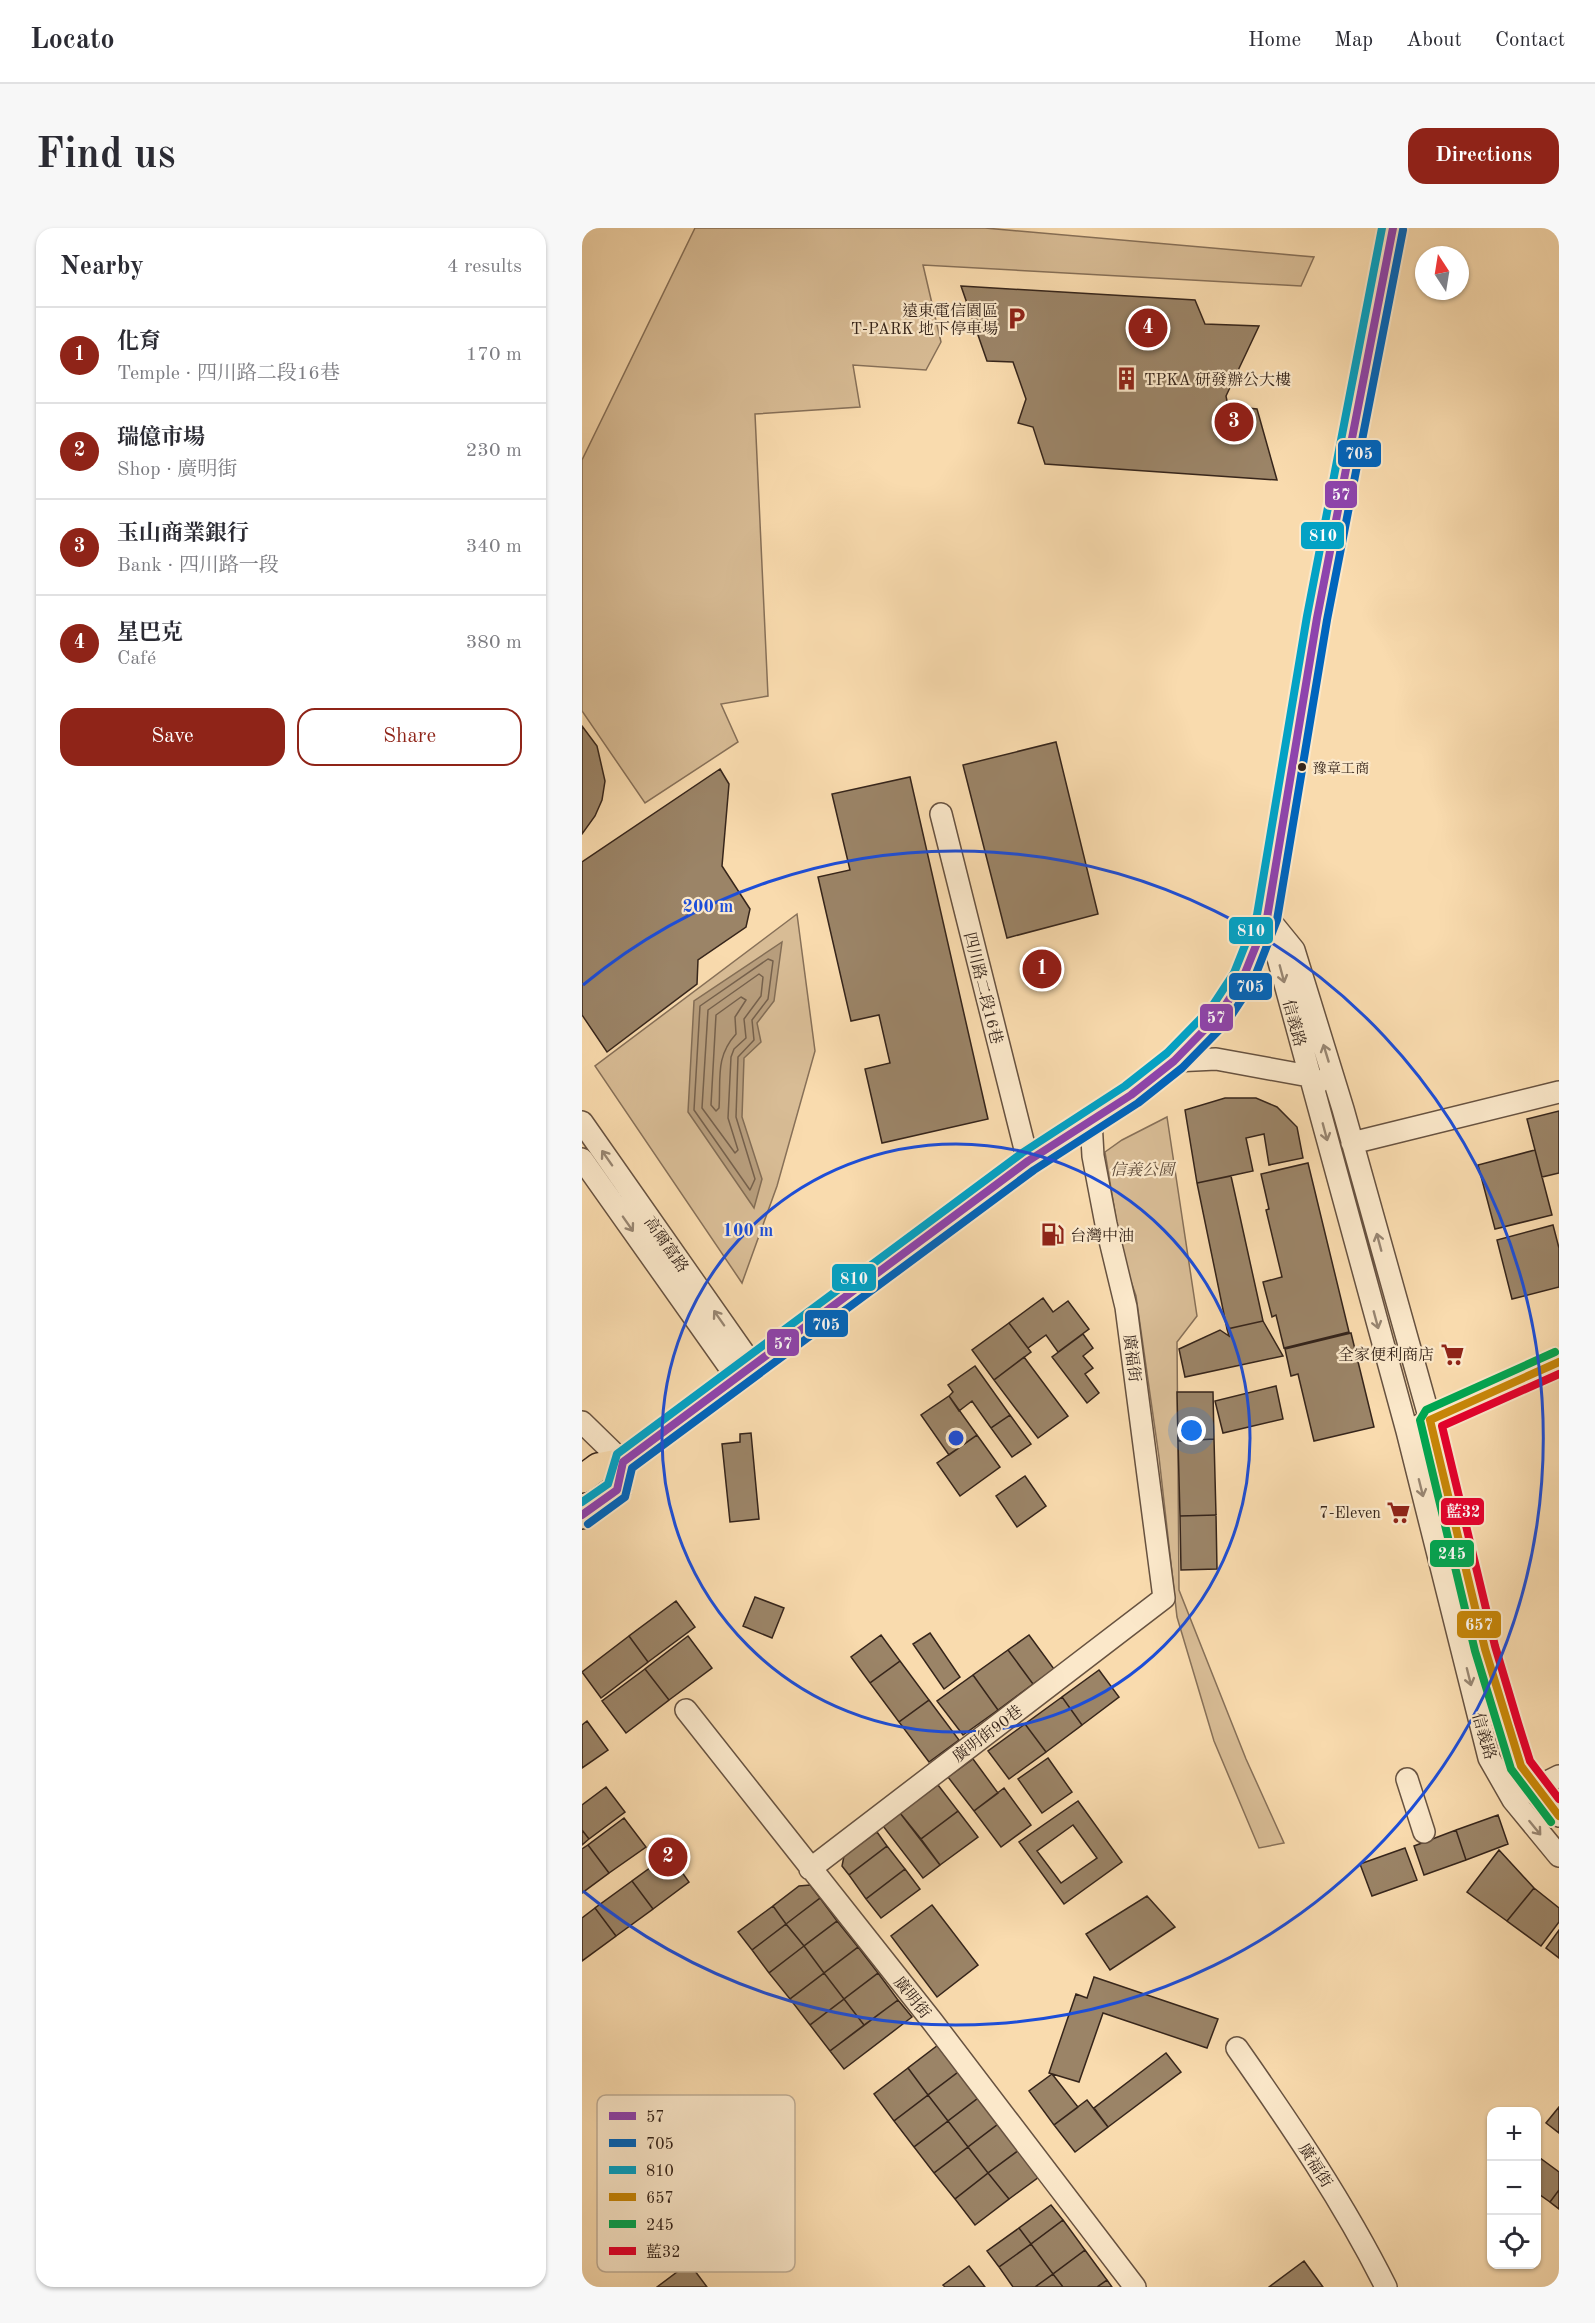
<!DOCTYPE html>
<html lang="en">
<head>
<meta charset="utf-8">
<style>
  :root { --surface:#fff; --page:#f7f7f7; --text:#2b2b33; --muted:#7c7c81; --line:#e1e1e2; --accent:#8f2418 }
  body { margin:0; font-family:"Old Standard TT","Noto Serif TC",serif; background:var(--page); color:var(--text) }
  .controls { position:absolute; right:18px; bottom:18px; display:grid; overflow:hidden; border-radius:12px; box-shadow:0 2px 4px #0004 }
  .controls button { width:54px; height:54px; display:grid; place-items:center; padding:0; border:0; border-bottom:2px solid var(--line); background:var(--surface); color:var(--text); font:30px sans-serif }
  .compass { position:absolute; left:833px; top:18px; width:54px; height:54px; border-radius:50%; background:var(--surface); box-shadow:0 2px 4px #0004; rotate:348deg }
  .you { position:absolute; left:610px; top:1203px; width:21px; height:21px; margin:-15px; border:4px solid #fff; border-radius:50%; background:#1a73e8; box-shadow:0 0 0 9px #1a73e833 }
  .badge { display:grid; place-items:center; width:39px; height:39px; border-radius:50%; background:var(--accent); color:#fff; font-size:20px; font-weight:700 }
  .pin { position:absolute; translate:-50% -50%; border:3px solid #fff; box-shadow:0 2px 6px #0006 }
  .list { margin:0; padding:0; list-style:none }
  h2 { display:flex; justify-content:space-between; align-items:center; height:78px; margin:0; padding:0 24px; font-size:26px }
  h2 small { font-size:20px; font-weight:400; color:var(--muted) }
  .list li { display:grid; grid-template-columns:39px 1fr auto; gap:18px; align-items:center; box-sizing:border-box; height:96px; padding:0 24px; border-top:2px solid var(--line) }
  .list b { display:block; font-size:22px; white-space:nowrap }
  .list p { margin:0; font-size:20px; white-space:nowrap; color:var(--muted) }
  .list em { font-size:20px; font-style:normal; color:var(--muted) }
  .actions { display:flex; gap:12px; padding:18px 24px }
  .actions a { flex:1; padding:14px 0; border:2px solid var(--accent); border-radius:18px; text-align:center; font-size:21px; color:var(--accent) }
  .actions .main { background:var(--accent); color:#fff }
  .icon { flex:none; width:33px; height:33px; fill:none; stroke:currentColor; stroke-width:2; stroke-linecap:round; stroke-linejoin:round }
  .map { position:relative; flex:none; width:977px; height:2059px; overflow:hidden; border-radius:18px }
  header { display:flex; align-items:center; gap:36px; box-sizing:border-box; height:84px; padding:0 30px; background:var(--surface); border-bottom:2px solid var(--line) }
  header strong { font-size:28px }
  nav { display:flex; gap:33px; margin-inline-start:auto; font-size:21px }
  .intro { display:flex; align-items:center; justify-content:space-between; box-sizing:border-box; height:144px; padding:0 36px }
  h1 { margin:0; font-size:42px }
  .button { padding:15px 27px; border-radius:18px; background:var(--accent); color:#fff; font-size:21px; font-weight:700 }
  main { display:flex; gap:36px; padding:0 36px }
  aside { flex:1; background:var(--surface); border-radius:18px; box-shadow:0 2px 4px #0004 }
  .map>svg:first-child { display:block }
</style>
</head>
<body>
<header>
<strong>Locato</strong>
<nav><a>Home</a><a>Map</a><a>About</a><a>Contact</a></nav>
</header>
<div class="intro"><h1>Find us</h1><a class="button">Directions</a></div>
<main>
<aside>
<h2>Nearby<small>4 results</small></h2>
<ul class="list">
<li><span class="badge">1</span><div><b>化育</b><p>Temple · 四川路二段16巷</p></div><em>170 m</em></li>
<li><span class="badge">2</span><div><b>瑞億市場</b><p>Shop · 廣明街</p></div><em>230 m</em></li>
<li><span class="badge">3</span><div><b>玉山商業銀行</b><p>Bank · 四川路一段</p></div><em>340 m</em></li>
<li><span class="badge">4</span><div><b>星巴克</b><p>Café</p></div><em>380 m</em></li>
</ul>
<div class="actions"><a class="main">Save</a><a>Share</a></div>
</aside>
<div class="map">
<svg width="977" height="2059" viewBox="0 0 977 2059">
  <rect width="100%" height="100%" fill="#f9dbae"/>
  <filter id="stains"><feTurbulence type="fractalNoise" baseFrequency=".00333" numOctaves="4"/><feColorMatrix values="0 0 0 0 .2 0 0 0 0 .09 0 0 0 0 .02 0 0 0 .5 -.17"/></filter>
  <radialGradient id="worn" r=".72"><stop offset=".6" stop-color="#630" stop-opacity="0"/><stop offset="1" stop-color="#630" stop-opacity=".3"/></radialGradient>
  <path fill="#d8bc95" stroke="#877058" stroke-width="1.5" d="M113,0H403L732,29L719,58L341,37L359,114L344,142L271,137L278,179L173,186L186,468L139,476L156,514L63,575L0,483V232Z
    M215,686L233,823L195,958L160,1055L13,838Z
    M585,889L615,1088L595,1114L597,1362L664,1531L702,1615L677,1620L632,1513L595,1389L577,1229L554,1068L540,1027L523,924L540,912Z"/>
  <path fill="#b79d7c" stroke="#836d55" stroke-width="1.5" d="M200,714L192,773L175,795L179,814L162,830L160,889L180,951L172,980L106,884L112,773Z"/>
  <g fill="none" stroke-linecap="round" stroke-linejoin="round">
    <path stroke="#76614c" stroke-width="1.5" d="M186,731L191,733L186,771L170,792L172,812L156,829L154,889L173,951L168,962L112,882L118,778Z
      M177,746L181,749L179,768L162,791L164,810L152,821L149,829L146,890L156,922L153,925L120,880L126,782Z
      M159,769L164,772L153,789L154,806C133,829 139,851 137,880L134,883L129,877L134,787Z"/>
  </g>
  <path fill="#9b8467" stroke="#36251b" stroke-width="1.5" fill-rule="evenodd" d="M379,58L613,72L623,96L677,98L644,168L646,178L675,181L695,252L463,236L451,199L436,195L444,171L431,134L405,133Z
    M0,498L15,518L23,553L20,572L13,588L0,606Z
    M474,514L516,686L425,710L381,537Z
    M138,541L147,556L140,638L168,681L164,699L116,732L115,756L25,824L0,787V634Z
    M328,549L406,891L300,915L283,841L308,835L297,787L269,793L236,649L268,642L250,566Z
    M643,870H674L695,879L715,899L721,930L687,937L682,906L664,910L671,943L615,955L603,882Z
    M977,883V945L960,949L945,891Z
    M953,922L970,987L913,1001L896,937Z
    M726,935L767,1104L702,1120L694,1087L690,1089L681,1054L700,1049L684,982L687,981L679,946Z
    M649,948L681,1093L645,1101L615,955Z
    M971,997L977,1020V1059L930,1071L915,1012Z
    M461,1070L471,1084L486,1073L507,1101L476,1124L464,1107L446,1120L427,1095Z
    M681,1093L701,1128L603,1149L597,1121L638,1102L647,1108L645,1101Z
    M427,1095L449,1124L412,1152L390,1122Z
    M769,1105L792,1199L732,1213L716,1146L709,1148L703,1121Z
    M501,1106L511,1120L501,1128L511,1140L503,1146L517,1165L505,1175L470,1129Z
    M442,1129L486,1188L456,1210L412,1152Z
    M393,1138L428,1187L409,1200L390,1173L377,1183L367,1168L371,1164L366,1157Z
    M694,1158L701,1191L641,1205L633,1173Z
    M595,1164H631L632,1211L596,1213Z
    M367,1168L395,1207L367,1227L339,1187Z
    M428,1187L449,1216L430,1229L409,1200Z
    M169,1205L177,1291L148,1294L140,1216L158,1214V1206Z
    M395,1207L418,1239L378,1268L355,1235Z
    M632,1211L634,1287L598,1288L596,1213Z
    M443,1248L464,1278L435,1299L414,1268Z
    M634,1287L635,1341L599,1342L598,1288Z
    M173,1369L202,1380L190,1410L161,1398Z
    M94,1373L113,1399L66,1434L47,1408Z
    M348,1405L378,1449L362,1461L331,1416Z
    M299,1407L318,1433L288,1455L269,1429Z
    M447,1407L472,1441L451,1456L426,1422Z
    M47,1408L66,1434L19,1470L0,1444Z
    M106,1408L130,1440L87,1472L63,1441Z
    M426,1422L451,1456L416,1482L391,1447Z
    M318,1433L347,1472L317,1494L288,1455Z
    M63,1441L87,1472L44,1505L20,1473Z
    M517,1442L537,1469L500,1497L480,1469Z
    M391,1447L416,1482L381,1507L355,1473Z
    M480,1469L500,1497L464,1524L443,1496Z
    M347,1472L377,1512L347,1534L317,1494Z
    M5,1493L26,1522L0,1540V1497Z
    M443,1496L464,1524L427,1551L406,1523Z
    M466,1530L490,1564L460,1585L436,1551Z
    M391,1531L416,1565L392,1583L366,1549Z
    M356,1557L376,1583L339,1611L318,1585Z
    M24,1559L43,1584L7,1611L0,1602V1577Z
    M422,1560L449,1597L419,1619L392,1583Z
    M496,1573L540,1634L482,1676L437,1614ZM491,1597L515,1630L479,1655L455,1623Z
    M376,1583L396,1609L358,1637L339,1611Z
    M318,1585L358,1637L341,1650L301,1598Z
    M916,1587L926,1616L884,1632L874,1602Z
    M42,1590L64,1619L27,1645L6,1617Z
    M0,1602L7,1611L0,1617Z
    M874,1602L884,1632L842,1647L832,1618Z
    M295,1604L305,1618L267,1647L260,1638L262,1628Z
    M6,1617L27,1645L0,1665V1621Z
    M305,1618L323,1641L284,1671L267,1647Z
    M823,1620L835,1652L790,1668L778,1636Z
    M917,1622L952,1660L925,1693L885,1664Z
    M87,1626L107,1654L71,1681L50,1653Z
    M323,1641L338,1661L299,1690L284,1671Z
    M50,1653L71,1681L34,1708L13,1680Z
    M228,1657L238,1670L204,1696L191,1678L217,1658Z
    M952,1660L977,1680V1694L959,1718L925,1693Z
    M565,1668L593,1699L528,1742L504,1706Z
    M238,1670L255,1693L222,1718L204,1696Z
    M350,1677L396,1737L355,1769L309,1708Z
    M191,1678L204,1696L170,1722L156,1704Z
    M13,1680L34,1708L0,1733V1690Z
    M255,1693L276,1719L242,1745L222,1718Z
    M204,1696L222,1718L187,1745L170,1722Z
    M977,1702V1730L964,1720Z
    M222,1718L242,1745L208,1771L187,1745Z
    M276,1719L296,1745L262,1771L242,1745Z
    M242,1745L262,1771L228,1797L208,1771Z
    M296,1745L316,1772L282,1797L262,1771Z
    M512,1749L636,1791L625,1820L521,1785L497,1854L467,1845L494,1766L505,1770Z
    M262,1771L282,1797L248,1823L228,1797Z
    M316,1772L330,1789L262,1841L248,1823Z
    M360,1814L380,1841L346,1867L326,1840Z
    M584,1825L599,1844L526,1899L512,1880Z
    M326,1840L346,1867L312,1893L292,1866Z
    M380,1841L400,1867L366,1893L346,1867Z
    M470,1846L496,1879L472,1897L447,1863Z
    M346,1867L366,1893L332,1919L312,1893Z
    M400,1867L420,1893L386,1919L366,1893Z
    M505,1872L526,1899L493,1924L472,1897Z
    M977,1879V1905L964,1895Z
    M366,1893L386,1919L352,1945L332,1919Z
    M420,1893L441,1919L406,1945L386,1919Z
    M386,1919L406,1945L373,1971L352,1945Z
    M441,1919L461,1946L427,1971L406,1945Z
    M954,1927L977,1944V1962L968,1974L954,1964Z
    M406,1945L427,1971L393,1997L373,1971Z
    M977,1962V1981L968,1974Z
    M469,1977L481,1992L449,2016L437,2000Z
    M481,1992L503,2022L471,2046L449,2016Z
    M437,2000L449,2016L417,2039L405,2023Z
    M449,2016L471,2046L453,2059H431L417,2039Z
    M503,2022L525,2052L515,2059H481L471,2046Z
    M722,2033L741,2059H687Z
    M107,2035L125,2059H75Z
    M387,2038L403,2059H363L361,2057Z
    M471,2046L481,2059H453Z
    M525,2052L530,2059H515Z"/>
  <g fill="none" stroke-linecap="round" stroke-linejoin="round">
    <defs>
      <path id="minor" d="M359,586L446,933
        M685,690L825,1203L907,1530L931,1572L977,1628
        M690,695L712,722L761,881L848,1192L903,1421L926,1498L939,1538L977,1588
        M592,833L634,831L727,848L737,854
        M0,894L171,1138
        M770,915L977,864
        M0,931L155,1150
        M0,1194L41,1234
        M836,1198L977,1134
        M104,1482L350,1793L553,2059
        M825,1551L842,1604
        M943,1565L977,1548
        M228,1641L582,1370L544,1079L524,996L511,928L509,893
        M655,1820C709,1897 762,1975 804,2059"/>
      <path id="major" d="M0,1251L16,1239L41,1234L446,933L549,867L592,833L637,787L661,750L685,690L735,390L811,0
        M0,1287L35,1262L41,1234"/>
    </defs>
    <use href="#minor" stroke="#675240" stroke-width="24"/>
    <use href="#major" stroke="#36251b" stroke-width="30"/>
    <use href="#minor" stroke="#fbe8ca" stroke-width="21"/>
    <use href="#major" stroke="#f9dbae" stroke-width="27"/>
    <defs>
      <path id="bus-1" d="M0,1287L35,1262L41,1234L446,933L549,867L592,833L637,787L661,750L685,690L735,390L811,0"/>
      <path id="bus-2" d="M6,1296L43,1269L50,1240L452,942L556,875L600,840L645,794L670,756L695,692L745,392L821,2"/>
      <path id="bus-3" d="M0,1274L26,1256L35,1226L440,925L543,858L585,825L629,780L652,745L675,687L725,388L800,0"/>
      <path id="bus-4" d="M848,1192L903,1421L939,1538L977,1588
        M848,1192L977,1134"/>
      <path id="bus-5" d="M969,1594L929,1541L893,1423L838,1192L844,1182L973,1124"/>
      <path id="bus-6" d="M977,1146L860,1198L913,1418L936,1495L948,1533L977,1571"/>
    </defs>
    <use href="#bus-1" stroke="#fbe8ca" stroke-width="12"/>
    <use href="#bus-2" stroke="#fbe8ca" stroke-width="12"/>
    <use href="#bus-3" stroke="#fbe8ca" stroke-width="12"/>
    <use href="#bus-4" stroke="#fbe8ca" stroke-width="12"/>
    <use href="#bus-5" stroke="#fbe8ca" stroke-width="12"/>
    <use href="#bus-6" stroke="#fbe8ca" stroke-width="12"/>
    <use href="#bus-1" stroke="#8e44ad" stroke-width="8"/>
    <use href="#bus-2" stroke="#0065bd" stroke-width="8"/>
    <use href="#bus-3" stroke="#03a2c5" stroke-width="8"/>
    <use href="#bus-4" stroke="#c78607" stroke-width="8"/>
    <use href="#bus-5" stroke="#00a651" stroke-width="8"/>
    <use href="#bus-6" stroke="#e4002b" stroke-width="8"/>
  </g>
  <defs><path id="oneway-shaft" d="M-6 0H5M1.5-3L5.5 0L1.5 3" fill="none" stroke-width="1.6" stroke-linecap="round" stroke-linejoin="round" transform="scale(1.5)"/></defs>
  <g stroke="#988672">
    <use href="#oneway-shaft" transform="translate(700 746) rotate(75)"/>
    <use href="#oneway-shaft" transform="translate(744 825) rotate(-107)"/>
    <use href="#oneway-shaft" transform="translate(743 904) rotate(75)"/>
    <use href="#oneway-shaft" transform="translate(25 930) rotate(-125)"/>
    <use href="#oneway-shaft" transform="translate(46 996) rotate(55)"/>
    <use href="#oneway-shaft" transform="translate(797 1014) rotate(-105)"/>
    <use href="#oneway-shaft" transform="translate(137 1090) rotate(-125)"/>
    <use href="#oneway-shaft" transform="translate(794 1092) rotate(75)"/>
    <use href="#oneway-shaft" transform="translate(839 1260) rotate(76)"/>
    <use href="#oneway-shaft" transform="translate(887 1449) rotate(76)"/>
    <use href="#oneway-shaft" transform="translate(953 1600) rotate(51)"/>
  </g>
  <g fill="none" stroke="#1d4ed8" stroke-width="3">
    <circle cx="374" cy="1210" r="294"/>
    <path d="M1 757A587 587 0 1 1 1 1663"/>
  </g>
  <defs>
    <symbol id="parking-bare" viewBox="-9 -9 18 18"><path d="M-3.5-5.5H1a3.5 3.5 0 0 1 0 7H-1V5.5H-3.5ZM-1-3.4V-.6H.8a1.4 1.4 0 0 0 0-2.8Z" fill="#8f2418" stroke="#fbe8ca" stroke-width="2.5" paint-order="stroke"/></symbol>
    <symbol id="building-bare" viewBox="-9 -9 18 18"><path d="M-4-6H4V6H1V3H-1V6H-4ZM-2.5-4.3h1.7v1.8h-1.7ZM.8-4.3h1.7v1.8H.8ZM-2.5-1h1.7V.8h-1.7ZM.8-1h1.7V.8H.8Z" fill="#8f2418" stroke="#fbe8ca" stroke-width="2.5" paint-order="stroke"/></symbol>
    <symbol id="fuel-bare" viewBox="-9 -9 18 18"><path d="M-5.5-6h7V0h2V4h1.3V-2.5L3-4.5l.8-.8L6-3V5H2.5V1h-1V6h-7ZM-4.2-4.7v3.2H.2V-4.7Z" fill="#8f2418" stroke="#fbe8ca" stroke-width="2.5" paint-order="stroke"/></symbol>
    <symbol id="supermarket-bare" viewBox="-9 -9 18 18"><path d="M-6-5.5h2.5l.6 2H6L4.5 2H-2.5L-4.4-4H-6ZM-1.5 3.2a1.3 1.3 0 1 0 .1 0ZM3 3.2a1.3 1.3 0 1 0 .1 0Z" fill="#8f2418" stroke="#fbe8ca" stroke-width="2.5" paint-order="stroke"/></symbol>
  </defs>
  <g fill-rule="evenodd">
    <use href="#parking-bare" x="418" y="74" width="33" height="33"/>
    <use href="#building-bare" x="528" y="134" width="33" height="33"/>
    <use href="#fuel-bare" x="454" y="990" width="33" height="33"/>
    <use href="#supermarket-bare" x="854" y="1110" width="33" height="33"/>
    <use href="#supermarket-bare" x="800" y="1268" width="33" height="33"/>
  </g>
  <circle fill="#36251b" stroke="#fbe8ca" stroke-width="2" cx="720" cy="539" r="5"/>
  <g text-anchor="middle" stroke-width="4.5" stroke-linejoin="round" paint-order="stroke">
    <g font-size="14" fill="#36251b" stroke="#fbe8ca" text-anchor="start">
      <text x="731" y="545">豫章工商</text>
    </g>
    <g font-size="16" fill="#36251b" stroke="#fbe8ca" text-anchor="end">
      <text x="416" y="88">遠東電信園區<tspan x="416" dy="18">T-PARK 地下停車場</tspan></text>
      <text x="562" y="157" text-anchor="start">TPKA 研發辦公大樓</text>
      <text x="488" y="1013" text-anchor="start">台灣中油</text>
      <text x="852" y="1132">全家便利商店</text>
      <text x="799" y="1290">7-Eleven</text>
    </g>
    <g font-size="16" fill="#36251b" stroke="#fbe8ca">
      <text transform="translate(402 760) rotate(76)" y="6">四川路二段16巷</text>
      <text transform="translate(713 795) rotate(75)" y="6">信義路</text>
      <text transform="translate(85 1016) rotate(55)" y="6">高爾富路</text>
      <text transform="translate(551 1130) rotate(83)" y="6">廣福街</text>
      <text transform="translate(405 1505) rotate(-37)" y="6">廣明街90巷</text>
      <text transform="translate(903 1508) rotate(74)" y="6">信義路</text>
      <text transform="translate(331 1769) rotate(51)" y="6">廣明街</text>
      <text transform="translate(734 1937) rotate(58)" y="6">廣福街</text>
    </g>
    <g font-size="16" font-style="italic" fill="#5e4b3a" stroke="#fbe8ca">
      <text x="560" y="947">信義公園</text>
    </g>
  </g>
  <rect x="15" y="1867" width="198" height="177" rx="9" fill="#fbe8ca" stroke="#c0ae96" stroke-width="1.5"/>
  <rect x="27" y="1884" width="27" height="8" fill="#8e44ad"/>
  <rect x="27" y="1911" width="27" height="8" fill="#0065bd"/>
  <rect x="27" y="1938" width="27" height="8" fill="#03a2c5"/>
  <rect x="27" y="1965" width="27" height="8" fill="#c78607"/>
  <rect x="27" y="1992" width="27" height="8" fill="#00a651"/>
  <rect x="27" y="2019" width="27" height="8" fill="#e4002b"/>
  <g font-size="16" fill="#36251b">
    <text x="64" y="1894">57</text>
    <text x="64" y="1921">705</text>
    <text x="64" y="1948">810</text>
    <text x="64" y="1975">657</text>
    <text x="64" y="2002">245</text>
    <text x="64" y="2029">藍32</text>
  </g>
  <circle cx="374" cy="1210" r="9" fill="#1d4ed8" stroke="#fbe8ca" stroke-width="3"/>
  <g font-size="18" text-anchor="middle" font-weight="bold" fill="#1d4ed8" stroke="#fbe8ca" stroke-width="4.5" stroke-linejoin="round" paint-order="stroke">
    <text x="126" y="684">200 m</text>
    <text x="166" y="1008">100 m</text>
  </g>
  <g stroke="#fbe8ca" stroke-width="2">
    <rect x="755" y="211" width="45" height="29" rx="6" fill="#0065bd"/>
    <rect x="742" y="252" width="34" height="29" rx="6" fill="#8e44ad"/>
    <rect x="718" y="293" width="45" height="29" rx="6" fill="#03a2c5"/>
    <rect x="646" y="688" width="46" height="29" rx="6" fill="#03a2c5"/>
    <rect x="646" y="744" width="45" height="29" rx="6" fill="#0065bd"/>
    <rect x="617" y="775" width="35" height="29" rx="6" fill="#8e44ad"/>
    <rect x="249" y="1035" width="46" height="29" rx="6" fill="#03a2c5"/>
    <rect x="222" y="1081" width="45" height="29" rx="6" fill="#0065bd"/>
    <rect x="184" y="1100" width="34" height="29" rx="6" fill="#8e44ad"/>
    <rect x="858" y="1269" width="45" height="29" rx="6" fill="#e4002b"/>
    <rect x="847" y="1311" width="46" height="29" rx="6" fill="#00a651"/>
    <rect x="874" y="1382" width="46" height="29" rx="6" fill="#c78607"/>
  </g>
  <g font-size="16" text-anchor="middle" font-weight="bold" fill="#fff">
    <text x="777" y="231">705</text>
    <text x="759" y="272">57</text>
    <text x="741" y="313">810</text>
    <text x="669" y="708">810</text>
    <text x="668" y="764">705</text>
    <text x="634" y="795">57</text>
    <text x="272" y="1056">810</text>
    <text x="244" y="1102">705</text>
    <text x="201" y="1121">57</text>
    <text x="881" y="1289">藍32</text>
    <text x="870" y="1331">245</text>
    <text x="897" y="1402">657</text>
  </g>
  <rect width="100%" height="100%" filter="url(#stains)"/>
  <rect width="100%" height="100%" fill="url(#worn)"/>
</svg>
<div class="controls">
<button>+</button>
<button>−</button>
<button><svg class="icon" aria-label="locate" viewBox="0 0 24 24"><circle cx="12" cy="12" r="6"/><path d="M12 2v4M12 18v4M2 12h4M18 12h4"/></svg></button>
</div>
<svg class="compass" viewBox="-18 -18 36 36"><path d="M0-13l5 13h-10z" fill="#e53935"/><path d="M0 13l5-13h-10z" fill="#7c7c81"/></svg>
<div class="you"></div>
<div class="pin badge" style="left:460px;top:741px">1</div>
<div class="pin badge" style="left:86px;top:1629px">2</div>
<div class="pin badge" style="left:652px;top:194px">3</div>
<div class="pin badge" style="left:566px;top:100px">4</div>
</div>
</main>
</body>
</html>
